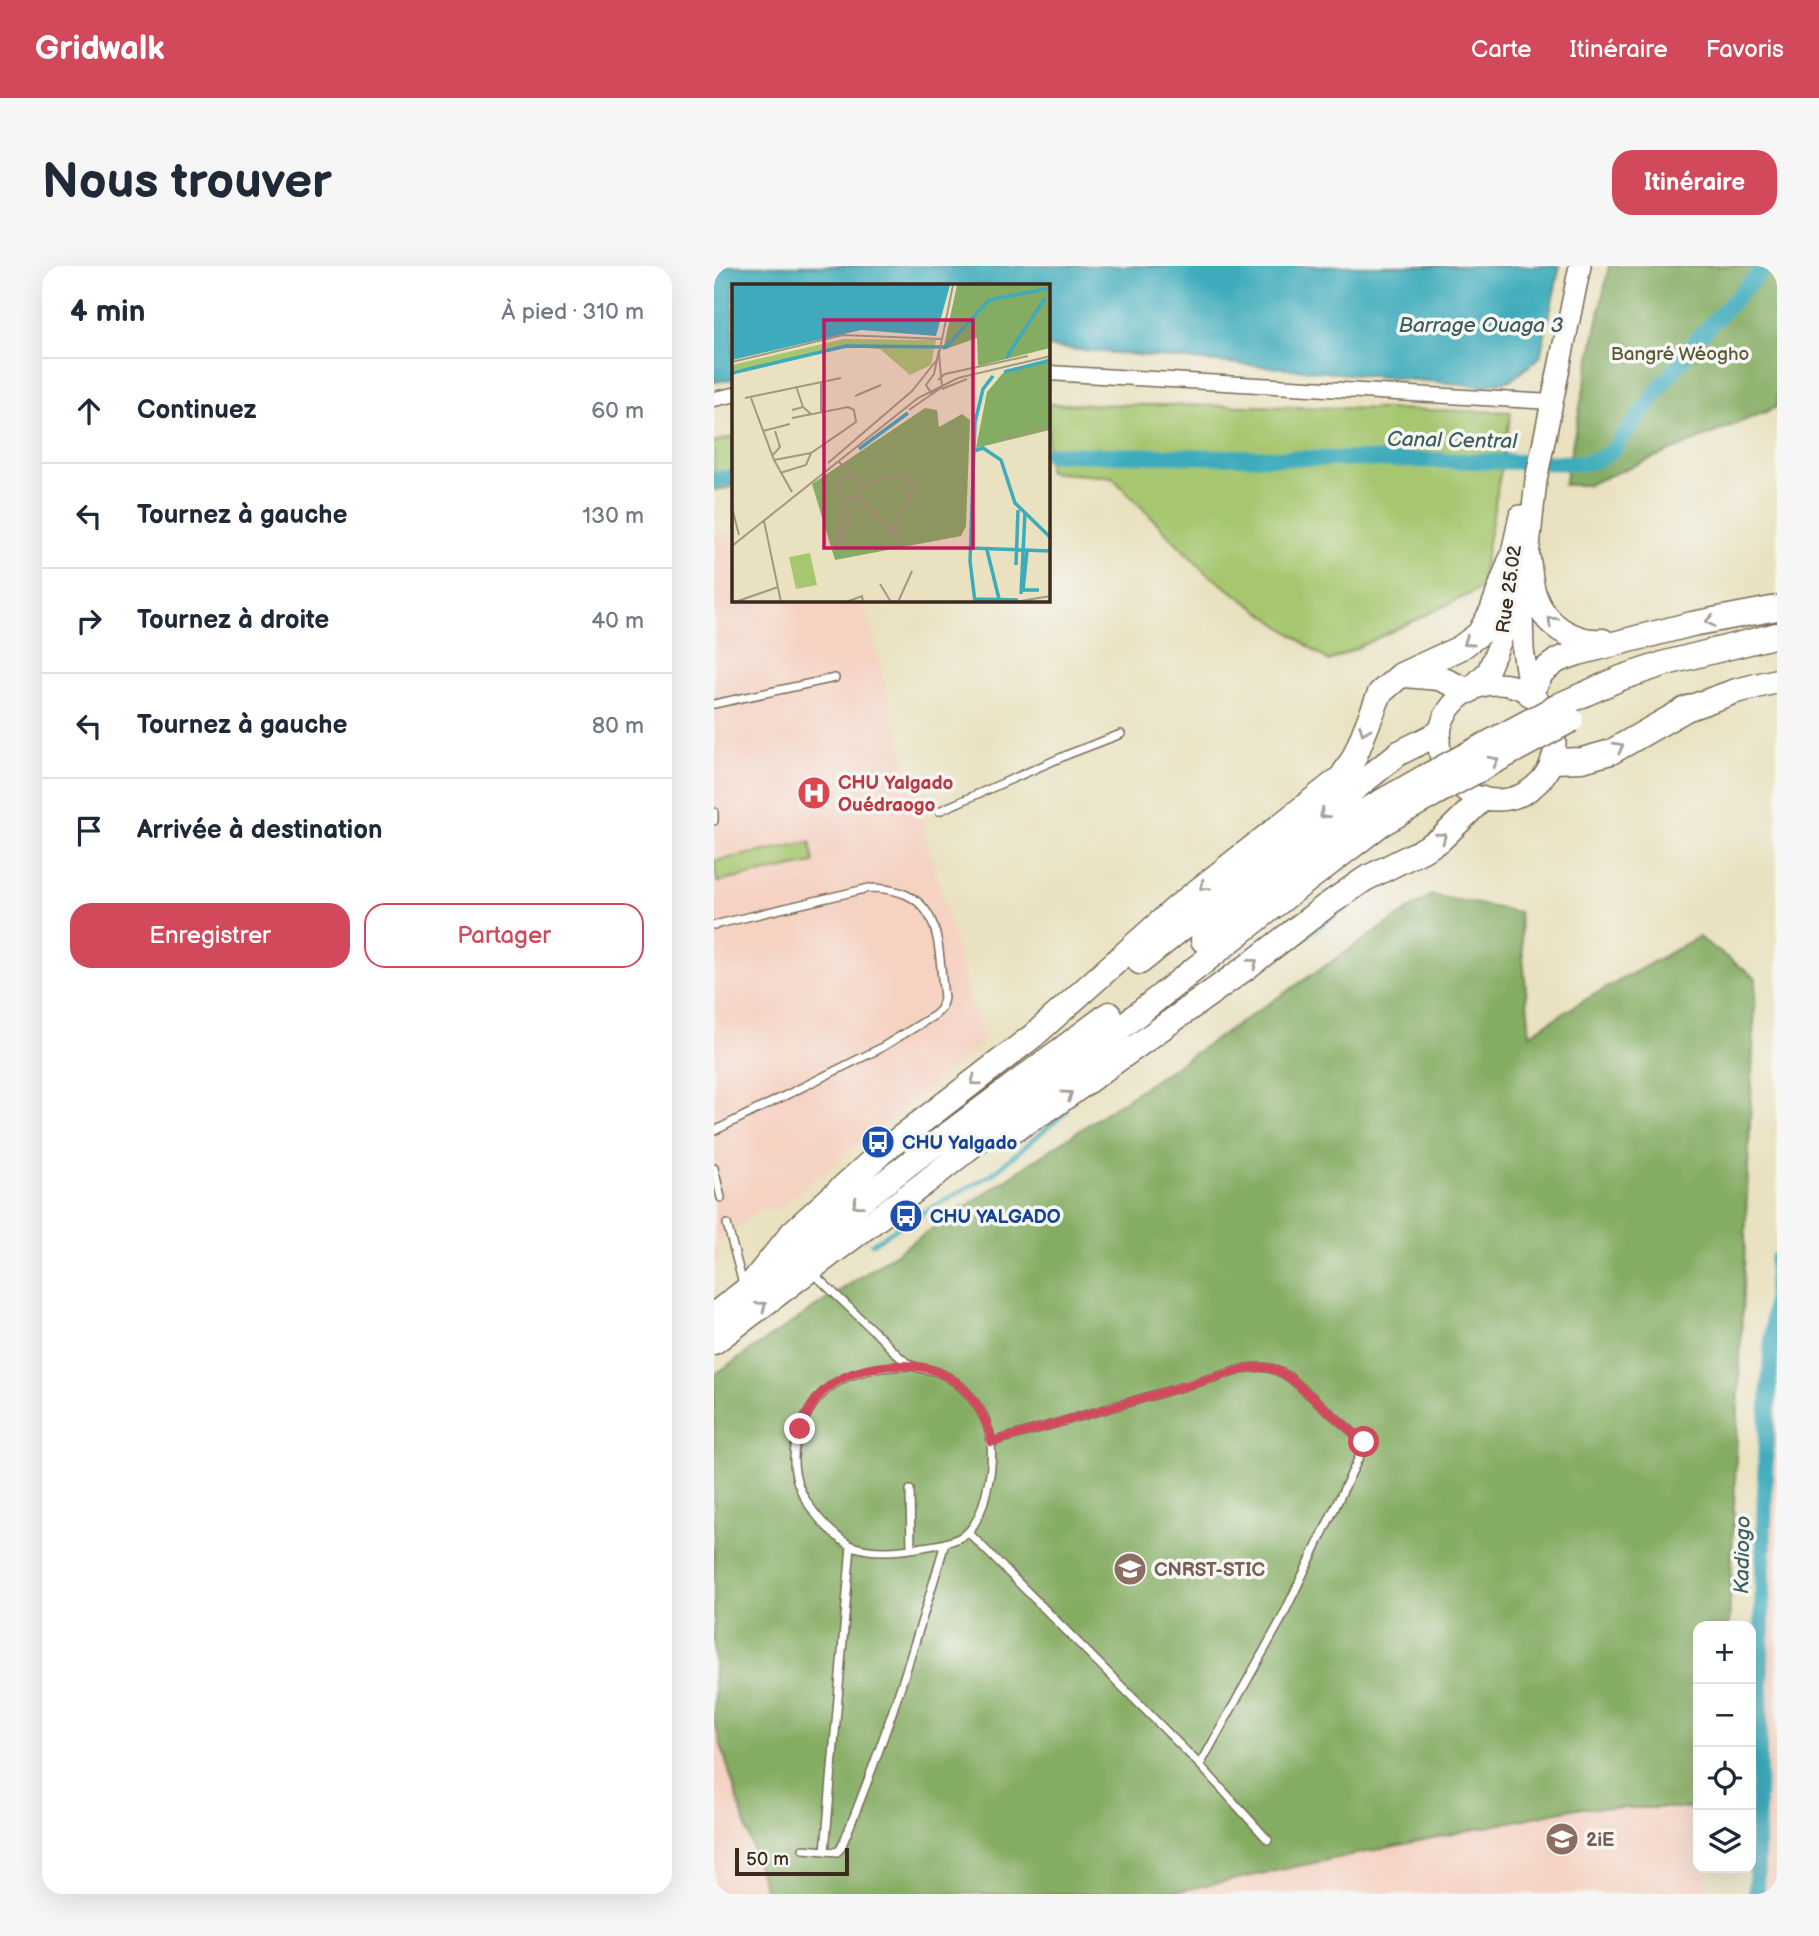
<!DOCTYPE html>
<html lang="fr">
<head>
<meta charset="utf-8">
<style>
  :root { --surface:#fff; --page:#f6f6f7; --text:#1f2937; --muted:#747a83; --line:#e0e1e3; --accent:#d1495b }
  body { margin:0; font-family:"Balsamiq Sans",sans-serif; background:var(--page); color:var(--text) }
  .controls { position:absolute; right:21px; bottom:21px; display:grid; overflow:hidden; border-radius:14px; box-shadow:0 7px 28px #0002 }
  .controls button { width:63px; height:63px; display:grid; place-items:center; padding:0; border:0; border-bottom:2px solid var(--line); background:var(--surface); color:var(--text); font:35px sans-serif }
  .scale { position:absolute; left:21px; bottom:18px; width:114px; box-sizing:border-box; padding-left:7px; border:4px solid #3b2a1e; border-top:0; font-size:19px; line-height:24px; white-space:nowrap; color:#3b2a1e; -webkit-text-stroke:5px #f6f6f2; paint-order:stroke }
  .stop { position:absolute; width:21px; height:21px; margin:-16px; border:5px solid #d1495b; border-radius:50%; background:#fff }
  .stop.end { background:#d1495b; border-color:#fff; box-shadow:0 2px 7px #0008 }
  .list { margin:0; padding:0; list-style:none }
  h2 { display:flex; justify-content:space-between; align-items:center; height:91px; margin:0; padding:0 28px; font-size:30px }
  h2 small { font-size:23px; font-weight:400; color:var(--muted) }
  .list li { display:grid; grid-template-columns:46px 1fr auto; gap:21px; align-items:center; box-sizing:border-box; height:105px; padding:0 28px; border-top:2px solid var(--line) }
  .list b { display:block; font-size:26px; white-space:nowrap }
  .list em { font-size:23px; font-style:normal; color:var(--muted) }
  .actions { display:flex; gap:14px; padding:21px 28px }
  .actions a { flex:1; padding:16px 0; border:2px solid var(--accent); border-radius:21px; text-align:center; font-size:24px; color:var(--accent) }
  .actions .main { background:var(--accent); color:#fff }
  .icon { flex:none; width:38px; height:38px; fill:none; stroke:currentColor; stroke-width:2; stroke-linecap:round; stroke-linejoin:round }
  .map { position:relative; flex:none; width:1063px; height:1628px; overflow:hidden; border-radius:21px }
  header { display:flex; align-items:center; gap:42px; box-sizing:border-box; height:98px; padding:0 35px; background:var(--accent); color:#fff }
  header strong { font-size:33px }
  nav { display:flex; gap:38px; margin-inline-start:auto; font-size:24px }
  .intro { display:flex; align-items:center; justify-content:space-between; box-sizing:border-box; height:168px; padding:0 42px }
  h1 { margin:0; font-size:49px }
  .button { padding:18px 32px; border-radius:21px; background:var(--accent); color:#fff; font-size:24px; font-weight:700 }
  main { display:flex; gap:42px; padding:0 42px }
  aside { flex:1; background:var(--surface); border-radius:21px; box-shadow:0 7px 28px #0002 }
  .map>svg:first-child { display:block }
</style>
</head>
<body>
<header>
<strong>Gridwalk</strong>
<nav><a>Carte</a><a>Itinéraire</a><a>Favoris</a></nav>
</header>
<div class="intro"><h1>Nous trouver</h1><a class="button">Itinéraire</a></div>
<main>
<aside>
<h2>4 min<small>À pied · 310 m</small></h2>
<ul class="list">
<li><svg class="icon" aria-label="ahead" viewBox="0 0 24 24"><path d="M12 20V5M6 11l6-6 6 6"/></svg><div><b>Continuez</b></div><em>60 m</em></li>
<li><svg class="icon" aria-label="left" viewBox="0 0 24 24"><path d="M17 20v-9H6M10 6l-5 5 5 5"/></svg><div><b>Tournez à gauche</b></div><em>130 m</em></li>
<li><svg class="icon" aria-label="right" viewBox="0 0 24 24"><path d="M7 20v-9h11M14 6l5 5-5 5"/></svg><div><b>Tournez à droite</b></div><em>40 m</em></li>
<li><svg class="icon" aria-label="left" viewBox="0 0 24 24"><path d="M17 20v-9H6M10 6l-5 5 5 5"/></svg><div><b>Tournez à gauche</b></div><em>80 m</em></li>
<li><svg class="icon" aria-label="arrive" viewBox="0 0 24 24"><path d="M6 21V4h12l-3 4 3 4H6"/></svg><div><b>Arrivée à destination</b></div></li>
</ul>
<div class="actions"><a class="main">Enregistrer</a><a>Partager</a></div>
</aside>
<div class="map">
<svg width="1063" height="1628" viewBox="0 0 1063 1628">
  <rect width="100%" height="100%" fill="#f6f6f2"/>
  <filter id="ink" filterUnits="userSpaceOnUse"><feTurbulence type="fractalNoise" baseFrequency=".0143" numOctaves="2"/><feDisplacementMap in="SourceGraphic" scale="14" xChannelSelector="R" yChannelSelector="G"/><feConvolveMatrix kernelMatrix="1 2 1 2 8 2 1 2 1" color-interpolation-filters="sRGB"/></filter>
  <filter id="wash" filterUnits="userSpaceOnUse"><feTurbulence type="fractalNoise" baseFrequency=".00686" numOctaves="4" result="noise"/><feDisplacementMap in="SourceGraphic" scale="28" xChannelSelector="R" yChannelSelector="G"/><feGaussianBlur stdDeviation="1.57" result="paint"/><feColorMatrix in="noise" values="0 0 0 0 0 0 0 0 0 0 0 0 0 0 0 0 0 1.4 0 .05"/><feComposite in="paint" operator="in"/></filter>
  <g filter="url(#wash)">
    <rect width="100%" height="100%" fill="#e9e1bf"/>
    <path fill="#f5d2c2" d="M19,265V334H149L252,720L271,775L63,944L48,942L3,977L5,991L0,995V269Z
      M1063,994V1628H1043L1047,1323L1054,1123Z
      M0,1455L50,1621L51,1628H0Z
      M863,1541L978,1542L984,1545V1602H996L990,1628H451Z"/>
    <path fill="#a6c76f" stroke="#707846" stroke-width="2" d="M334,138L535,140L797,146L766,323L615,395L491,306L398,211L334,206Z
      M19,171V221L0,224V176Z
      M96,576L100,597L3,616L0,595Z"/>
    <path fill="#84ac62" stroke="#606b40" stroke-width="2" d="M895,0H1063V141L873,219H850Z
      M717,629L805,646L816,768L867,736L984,671L1042,712L1015,1360H984V1529L978,1542H863L451,1628H52L0,1455V1109Z"/>
    <path fill="#3dabbb" stroke="#3c6a6c" stroke-width="2" d="M0,0H846L826,91L797,114L768,120L334,81V19H19V113L0,116Z"/>
    <g fill="none" stroke-linecap="round" stroke-linejoin="round">
      <path stroke="#3dabbb" stroke-width="4.5" d="M588,674L646,631
        M158,978L192,956L278,908L352,846
        M1042,1628H1063"/>
      <path stroke="#3dabbb" stroke-width="16" d="M334,188L871,197L887,192L899,184L984,72L1052,0
        M0,214L19,211
        M1042,1628L1052,1169L1063,994"/>
    </g>
  </g>
  <g filter="url(#ink)">
    <g fill="none" stroke-linecap="round" stroke-linejoin="round">
      <defs>
        <path id="lane" d="M0,438L121,412
          M225,545L355,488L407,468
          M0,546V555
          M0,659L155,622C230,622 223,675 230,732L227,743L221,749L165,783L0,865
          M0,902L7,932
          M13,958L29,1018
          M99,1007C122,1029 145,1051 168,1073C176,1081 185,1092 195,1098C202,1103 212,1103 220,1105C242,1112 259,1131 270,1151C280,1172 279,1200 273,1223C270,1237 265,1255 254,1266C243,1276 223,1279 209,1281C187,1285 162,1288 141,1281C130,1278 119,1267 111,1259C81,1227 70,1195 90,1154C112,1109 150,1101 196,1100
          M278,1176L533,1102C550,1100 560,1101 575,1111L650,1176V1181L567,1354L486,1499
          M196,1224L197,1283
          M254,1266L486,1499L554,1574
          M89,1583L123,1586L127,1582C169,1482 201,1380 231,1277
          M111,1585L137,1280"/>
        <path id="street" d="M334,107L838,136
          M0,133L19,129"/>
        <path id="primary" d="M725 476a58 58 0 1 1 116 0a58 58 0 1 1-116 0Z
          M756,423L774,405L788,371L796,296L806,250
          M816,428L809,384L808,347L822,214L866,0"/>
        <path id="highway" d="M814,293C816,305 816,319 821,331C831,359 859,377 889,375
          M691,409L725,412L755,425
          M816,428L828,406L844,394L864,387L978,358L1063,342
          M848,438L907,412L952,397L1063,369
          M839,495L868,494L897,486L972,443L1022,425L1063,415
          M489,674L651,545L711,511
          M426,696L685,487L725,467
          M291,869L339,840L533,701L612,640L651,613L707,585L726,574L768,533
          M31,1026L79,966L168,886L319,770L462,642L628,511L640,492L666,427L687,409L746,382L765,368L778,345L796,296
          M0,1049L197,896L395,748
          M0,1076L212,916L574,629L667,558L720,528"/>
      </defs>
      <use href="#lane" stroke="#786a56" stroke-width="10"/>
      <use href="#street" stroke="#786a56" stroke-width="17"/>
      <use href="#primary" stroke="#786a56" stroke-width="24"/>
      <use href="#highway" stroke="#786a56" stroke-width="27"/>
      <use href="#lane" stroke="#fff" stroke-width="7"/>
      <use href="#street" stroke="#fff" stroke-width="14"/>
      <use href="#primary" stroke="#fff" stroke-width="21"/>
      <use href="#highway" stroke="#fff" stroke-width="24"/>
      <defs>
        <path id="highway-bridge" d="M711,511L848,438
          M720,528L857,454"/>
      </defs>
      <use href="#highway-bridge" stroke="#786a56" stroke-width="27" stroke-linecap="butt"/>
      <use href="#highway-bridge" stroke="#fff" stroke-width="24"/>
    </g>
    <defs><path id="oneway-chevron" d="M-2-3.5L2.5 0L-2 3.5" fill="none" stroke-width="1.6" stroke-linecap="round" stroke-linejoin="round" transform="scale(1.75)"/></defs>
    <g stroke="#a79f9a">
      <use href="#oneway-chevron" transform="translate(838 355) rotate(-137)"/>
      <use href="#oneway-chevron" transform="translate(996 355) rotate(170)"/>
      <use href="#oneway-chevron" transform="translate(754 376) rotate(145)"/>
      <use href="#oneway-chevron" transform="translate(650 464) rotate(111)"/>
      <use href="#oneway-chevron" transform="translate(905 481) rotate(-28)"/>
      <use href="#oneway-chevron" transform="translate(780 495) rotate(-28)"/>
      <use href="#oneway-chevron" transform="translate(610 548) rotate(141)"/>
      <use href="#oneway-chevron" transform="translate(728 571) rotate(-37)"/>
      <use href="#oneway-chevron" transform="translate(490 620) rotate(142)"/>
      <use href="#oneway-chevron" transform="translate(539 697) rotate(-38)"/>
      <use href="#oneway-chevron" transform="translate(261 815) rotate(143)"/>
      <use href="#oneway-chevron" transform="translate(354 829) rotate(-35)"/>
      <use href="#oneway-chevron" transform="translate(143 938) rotate(142)"/>
      <use href="#oneway-chevron" transform="translate(48 1040) rotate(-37)"/>
    </g>
  </g>
  <g fill="none" stroke-linecap="round" stroke-linejoin="round" filter="url(#ink)">
    <path stroke="#d1495b" stroke-width="9" d="M86,1163C93,1148 101,1130 116,1120C145,1098 203,1092 234,1111C257,1124 273,1151 278,1176L533,1102C550,1100 560,1101 575,1111L650,1176"/>
  </g>
  <defs>
    <symbol id="hospital-disc" viewBox="-11 -11 22 22"><circle r="9.5" fill="#e0444e" stroke="#f6f6f2"/><path d="M-5-5h3v3.5h4V-5h3V5h-3V1.5h-4V5h-3Z" fill="#fff"/></symbol>
    <symbol id="bus-disc" viewBox="-11 -11 22 22"><circle r="9.5" fill="#1a4fb4" stroke="#f6f6f2"/><path d="M-5-6H5V4H4V6H2V4H-2V6H-4V4H-5ZM-3.5-4V0h7V-4ZM-3.5 1.2v1.5H-2V1.2ZM2 1.2v1.5H3.5V1.2Z" fill="#fff"/></symbol>
    <symbol id="school-disc" viewBox="-11 -11 22 22"><circle r="9.5" fill="#8d6e63" stroke="#f6f6f2"/><path d="M0-5L7-2L0 1L-7-2ZM-4 1L0 2.5L4 1V4Q0 6-4 4Z" fill="#fff"/></symbol>
    <symbol id="university-disc" viewBox="-11 -11 22 22"><circle r="9.5" fill="#8d6e63" stroke="#f6f6f2"/><path d="M0-5L7-2L0 1L-7-2ZM-4 1L0 2.5L4 1V4Q0 6-4 4Z" fill="#fff"/></symbol>
  </defs>
  <g fill-rule="evenodd">
    <use href="#hospital-disc" x="81" y="508" width="38" height="38"/>
    <use href="#bus-disc" x="145" y="857" width="38" height="38"/>
    <use href="#bus-disc" x="173" y="931" width="38" height="38"/>
    <use href="#school-disc" x="397" y="1284" width="38" height="38"/>
    <use href="#university-disc" x="829" y="1554" width="38" height="38"/>
  </g>
  <g text-anchor="middle" stroke-width="7" stroke-linejoin="round" paint-order="stroke">
    <g font-size="19" fill="#5b5936" stroke="#f6f6f2">
      <text x="966" y="94">Bangré Wéogho</text>
    </g>
    <g font-size="19" fill="#3b2a1e" stroke="#f6f6f2">
      <text transform="translate(794 323) rotate(-82)" y="7">Rue 25.02</text>
    </g>
    <g font-size="19" font-weight="bold" fill="#be3a42" stroke="#f6f6f2" text-anchor="start">
      <text x="124" y="523">CHU Yalgado<tspan x="124" dy="22">Ouédraogo</tspan></text>
    </g>
    <g font-size="19" font-weight="bold" fill="#164399" stroke="#f6f6f2" text-anchor="start">
      <text x="188" y="883">CHU Yalgado</text>
      <text x="216" y="957">CHU YALGADO</text>
    </g>
    <g font-size="19" font-weight="bold" fill="#785e54" stroke="#f6f6f2" text-anchor="start">
      <text x="440" y="1310">CNRST-STIC</text>
      <text x="872" y="1580">2iE</text>
    </g>
    <g font-size="21" font-style="italic" fill="#3c5e5d" stroke="#f6f6f2">
      <text x="767" y="66">Barrage Ouaga 3</text>
      <text transform="translate(738 174) rotate(1)" y="7">Canal Central</text>
      <text transform="translate(1028 1289) rotate(-89)" y="7">Kadiogo</text>
    </g>
  </g>
  <g transform="translate(18 18)">
    <rect width="318" height="318" fill="#e9e1bf"/>
    <path d="M111,55L204,56L199,81L178,91L148,65L118,63L0,87V81ZM78,269L85,301L64,305L57,273Z" fill="#a6c76f"/>
    <path d="M225,1H318V64L246,82L245,54L211,66ZM318,77V146L244,164L255,108L271,89ZM193,124L205,126L207,143L230,130L238,136L234,242L229,252L103,276L80,200Z" fill="#84ac62"/>
    <path d="M0,1H218L204,52L129,46L0,76Z" fill="#3dabbb"/>
    <path fill="none" stroke="#3dabbb" stroke-width="3.5" d="M274,74L313,14M272,88L319,76M0,89L114,62L214,63L257,16L319,4M127,165L176,129M242,167L251,164L269,176L283,219L319,254M238,264L319,267M255,266L267,315M295,267L291,306H307M284,281L286,226M289,310L293,229M243,315L286,316M243,318L238,277L243,138L251,105L261,92"/>
    <path fill="none" stroke="#a3987f" stroke-width="2" d="M207,66L202,90L194,101L200,110L210,103L207,70L221,1M0,78L111,51L209,55M206,96L213,90L296,72M64,102L71,123M210,105L235,95M123,112L149,101M13,114L109,94M19,114L42,176L60,208M60,126L71,123L79,130M177,126L200,110M89,129V98M31,147L58,140M267,156L319,143M40,172L48,163L43,147M42,176L79,169L124,138L122,126L116,123L60,134M107,178L131,201L127,213L111,215L104,199L119,190M96,179L180,107L204,77M48,189L74,181L79,169M131,201L169,190L183,201L160,246M127,213L170,257M0,224L7,251M32,237L49,318M104,258H110L124,215M107,258L111,215M0,262L186,114L226,94L319,72M148,300L159,318M3,318L46,303M114,318L130,312L131,318M166,318L180,287M283,318L319,312"/>
    <path fill="#c2185b" fill-opacity="0.15" stroke="#c2185b" stroke-width="3.5" d="M92,36H241V264H92Z"/>
    <rect width="318" height="318" fill="none" stroke="#3b2a1e" stroke-width="3.5"/>
  </g>
</svg>
<div class="controls">
<button>+</button>
<button>−</button>
<button><svg class="icon" aria-label="locate" viewBox="0 0 24 24"><circle cx="12" cy="12" r="6"/><path d="M12 2v4M12 18v4M2 12h4M18 12h4"/></svg></button>
<button><svg class="icon" aria-label="layers" viewBox="0 0 24 24"><path d="M12 4l9 5-9 5-9-5zM3 14l9 5 9-5"/></svg></button>
</div>
<div class="scale">50 m</div>
<div class="stop" style="left:650px;top:1176px"></div>
<div class="stop end" style="left:86px;top:1163px"></div>
</div>
</main>
</body>
</html>
